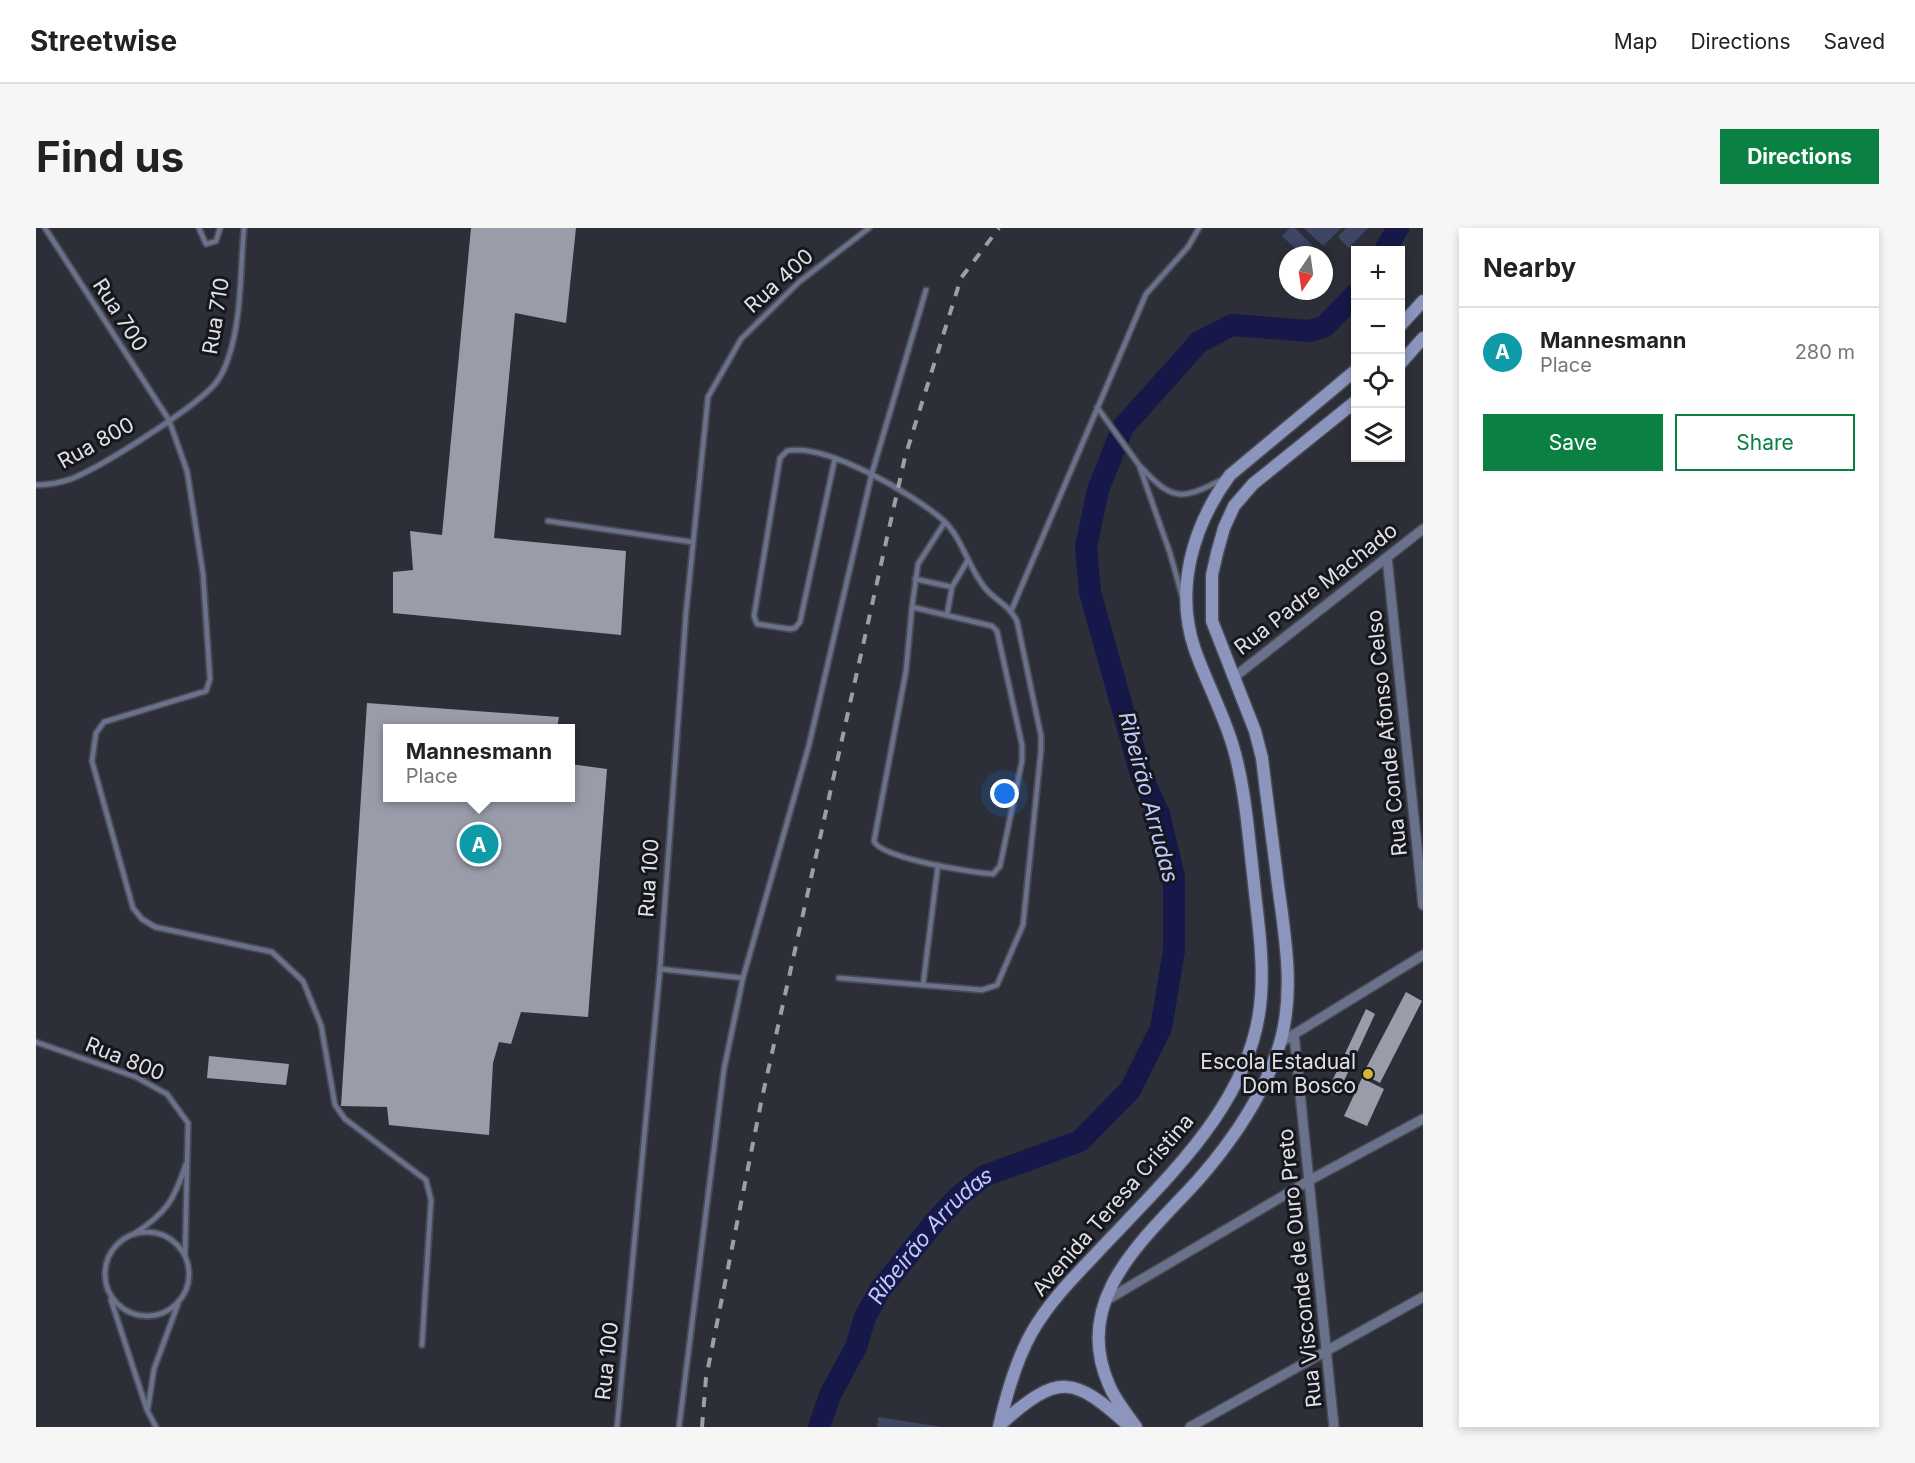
<!DOCTYPE html>
<html lang="en">
<head>
<meta charset="utf-8">
<style>
  :root { --surface:#fff; --page:#f6f6f6; --text:#222; --muted:#767676; --line:#e0e0e0; --accent:#0b8043 }
  body { margin:0; font-family:Inter,sans-serif; background:var(--page); color:var(--text) }
  .controls { position:absolute; right:18px; top:18px; display:grid; overflow:hidden; border-radius:0px; box-shadow:0 3px 9px #0003 }
  .controls button { width:54px; height:54px; display:grid; place-items:center; padding:0; border:0; border-bottom:2px solid var(--line); background:var(--surface); color:var(--text); font:30px sans-serif }
  .compass { position:absolute; left:1243px; top:18px; width:54px; height:54px; border-radius:50%; background:var(--surface); box-shadow:0 3px 9px #0003; rotate:193deg }
  .you { position:absolute; left:969px; top:566px; width:21px; height:21px; margin:-15px; border:4px solid #fff; border-radius:50%; background:#1a73e8; box-shadow:0 0 0 9px #1a73e833 }
  .badge { display:grid; place-items:center; width:39px; height:39px; border-radius:50%; background:var(--accent); color:#fff; font-size:20px; font-weight:700 }
  .pin { position:absolute; translate:-50% -50%; border:3px solid #fff; box-shadow:0 2px 6px #0006 }
  .popup { position:absolute; left:347px; top:496px; width:192px; height:78px; box-sizing:border-box; display:grid; place-content:center; border-radius:0px; background:var(--surface); filter:drop-shadow(0 2px 4px #0005); font-size:20px; white-space:nowrap; color:var(--muted) }
  .popup b { font-size:22px; color:var(--text) }
  .popup::after { content:''; position:absolute; left:50%; top:100%; margin-left:-12px; border:12px solid transparent; border-top-color:var(--surface) }
  .list { margin:0; padding:0; list-style:none }
  h2 { display:flex; justify-content:space-between; align-items:center; height:78px; margin:0; padding:0 24px; font-size:26px }
  h2 small { font-size:20px; font-weight:400; color:var(--muted) }
  .list li { display:grid; grid-template-columns:39px 1fr auto; gap:18px; align-items:center; box-sizing:border-box; height:90px; padding:0 24px; border-top:2px solid var(--line) }
  .list b { display:block; font-size:22px; white-space:nowrap }
  .list p { margin:0; font-size:20px; white-space:nowrap; color:var(--muted) }
  .list em { font-size:20px; font-style:normal; color:var(--muted) }
  .actions { display:flex; gap:12px; padding:18px 24px }
  .actions a { flex:1; padding:14px 0; border:2px solid var(--accent); border-radius:0px; text-align:center; font-size:21px; color:var(--accent) }
  .actions .main { background:var(--accent); color:#fff }
  .icon { flex:none; width:33px; height:33px; fill:none; stroke:currentColor; stroke-width:2; stroke-linecap:round; stroke-linejoin:round }
  .map { position:relative; flex:none; width:1387px; height:1199px; overflow:hidden; border-radius:0px }
  header { display:flex; align-items:center; gap:36px; box-sizing:border-box; height:84px; padding:0 30px; background:var(--surface); border-bottom:2px solid var(--line) }
  header strong { font-size:28px }
  nav { display:flex; gap:33px; margin-inline-start:auto; font-size:21px }
  .intro { display:flex; align-items:center; justify-content:space-between; box-sizing:border-box; height:144px; padding:0 36px }
  h1 { margin:0; font-size:42px }
  .button { padding:15px 27px; border-radius:0px; background:var(--accent); color:#fff; font-size:21px; font-weight:700 }
  main { display:flex; gap:36px; padding:0 36px }
  aside { flex:1; background:var(--surface); border-radius:0px; box-shadow:0 3px 9px #0003 }
  .map>svg:first-child { display:block }
</style>
</head>
<body>
<header>
<strong>Streetwise</strong>
<nav><a>Map</a><a>Directions</a><a>Saved</a></nav>
</header>
<div class="intro"><h1>Find us</h1><a class="button">Directions</a></div>
<main>
<div class="map">
<svg width="1387" height="1199" viewBox="0 0 1387 1199">
  <rect width="100%" height="100%" fill="#2c2f38"/>
  <path fill="#3e4565" d="M1254,0H1259L1276,17L1266,27L1246,8Z
    M1268,0H1305L1287,18Z
    M1310,0H1332L1313,20L1302,9Z
    M842,1189L907,1199H841Z"/>
  <g fill="none" stroke-linecap="round" stroke-linejoin="round">
    <g stroke="#151848" stroke-width="22">
      <path d="M1349,22L1362,0"/>
      <path id="s1" d="M783,1199L794,1167L820,1119L829,1089L844,1062L898,995L923,968L948,948L1044,913L1094,862L1125,800L1138,723V649L1123,586L1105,547L1054,364L1050,319L1062,262L1087,199L1163,114L1196,97L1273,103L1288,99L1320,66"/>
    </g>
  </g>
  <path fill="#9a9da9" d="M435,0H540L530,95L479,85L458,310L590,323L585,407L357,385V344L377,342L374,303L406,307Z
    M331,475L523,489L521,500H352V570H534V536L571,541L552,789L485,784L475,816L463,814L457,835L453,907L353,897L351,879L305,878Z
    M1370,764L1386,773L1344,855L1327,846Z
    M1330,781L1339,786L1301,868L1291,864Z
    M173,828L253,836L250,857L171,850Z
    M1326,850L1348,861L1331,898L1308,888Z"/>
  <g fill="none" stroke-linecap="round" stroke-linejoin="round">
    <defs>
      <path id="service" d="M9,0L133,192L151,243L155,268L167,346L174,451L170,463L68,494L60,505L56,533L97,680L106,691L119,699L236,724L267,753L285,797L299,877L309,891L390,952L395,972L386,1117
        M163,0L170,16L180,13L184,0
        M1061,179L1103,237L1134,325L1146,368
        M799,230L764,394L759,400L754,401L721,396L718,388L744,230L751,223C789,214 879,267 908,293C926,310 933,341 949,360C960,373 973,377 981,393L1005,508V522L987,697L961,757L946,762L803,750
        M1105,239C1137,274 1146,272 1187,251
        M0,257C13,257 23,255 35,251C65,239 166,176 182,152C186,146 190,137 192,131C206,91 204,42 208,0
        M512,293L656,314
        M879,351L916,359
        M876,379L956,398L961,403L986,517V533L964,638L957,646C937,645 844,630 838,613L870,443Z
        M876,379L882,336L909,294
        M976,381L1110,66L1152,19L1163,0
        M911,387L916,359L932,332
        M624,741L707,750
        M887,757L902,637
        M0,814L100,849L131,866L152,895L149,1028
        M69 1046a42 42 0 1 1 84 0a42 42 0 1 1-84 0Z
        M98,1006C130,985 138,973 150,936
        M75,1072L111,1182L120,1199
        M112,1180L118,1141L142,1076
        M581,1199L624,741L650,385L672,169L705,111L763,54L833,0
        M643,1199L688,841L707,750L773,517L836,245L890,62"/>
      <path id="minor" d="M1351,329L1387,677
        M1197,450L1387,301
        M1258,806L1298,1199
        M1244,815L1387,727
        M1069,1073L1274,952L1387,891
        M1154,1199L1387,1069"/>
      <path id="secondary" d="M1364,98L1387,73
        M1364,136L1387,110
        M965,1196C1023,1144 1038,1148 1094,1199
        M963,1199C970,1168 980,1132 996,1104C1012,1076 1034,1053 1056,1030C1125,955 1218,876 1225,768C1228,727 1221,687 1217,646C1212,603 1209,557 1196,515C1186,483 1170,453 1159,422C1138,361 1157,297 1194,247L1320,142
        M1100,1199C1091,1186 1079,1172 1073,1157C1034,1069 1112,1008 1163,951C1197,912 1229,865 1244,815C1259,764 1249,708 1242,657C1237,615 1231,573 1226,530L1219,503L1176,393V347L1181,325L1188,300L1198,278L1217,256L1320,173"/>
    </defs>
    <use href="#service" stroke="#494b54" stroke-width="8"/>
    <use href="#minor" stroke="#494b54" stroke-width="12"/>
    <use href="#secondary" stroke="#494b54" stroke-width="15"/>
    <use href="#service" stroke="#6a718a" stroke-width="4.5"/>
    <use href="#minor" stroke="#6a718a" stroke-width="9"/>
    <use href="#secondary" stroke="#8c95bd" stroke-width="12"/>
    <path stroke="#9d9fa6" stroke-width="4" stroke-dasharray="10 10" stroke-linecap="butt" d="M666,1199L670,1150L726,870L869,229L925,50L963,0"/>
  </g>
  <circle fill="#d5b534" stroke="#16171c" stroke-width="2" cx="1332" cy="846" r="6"/>
  <g text-anchor="middle" stroke-width="6" stroke-linejoin="round" paint-order="stroke">
    <g font-size="21" fill="#dfe1e7" stroke="#16171c">
      <text transform="translate(743 53) rotate(-42)" y="7">Rua 400</text>
      <text transform="translate(84 87) rotate(57)" y="7">Rua 700</text>
      <text transform="translate(180 88) rotate(-81)" y="7">Rua 710</text>
      <text transform="translate(60 215) rotate(-29)" y="7">Rua 800</text>
      <text transform="translate(1280 361) rotate(-38)" y="7">Rua Padre Machado</text>
      <text transform="translate(1351 505) rotate(-96)" y="7">Rua Conde Afonso Celso</text>
      <text transform="translate(613 650) rotate(-86)" y="7">Rua 100</text>
      <text transform="translate(89 831) rotate(22)" y="7">Rua 800</text>
      <text transform="translate(1077 977) rotate(-49)" y="7">Avenida Teresa Cristina</text>
      <text transform="translate(1264 1040) rotate(-96)" y="7">Rua Visconde de Ouro Preto</text>
      <text transform="translate(571 1133) rotate(-84)" y="7">Rua 100</text>
    </g>
    <g font-size="21" fill="#dfe1e7" stroke="#16171c" text-anchor="end">
      <text x="1320" y="841">Escola Estadual<tspan x="1320" dy="24">Dom Bosco</tspan></text>
    </g>
    <g font-size="22" font-style="italic" fill="#bec9fb" stroke="#16171c">
      <text transform="translate(1113 569) rotate(75)" y="8">Ribeirão Arrudas</text>
      <text dy="8" stroke="none"><textPath href="#s1" startOffset="225">Ribeirão Arrudas</textPath></text>
    </g>
  </g>
</svg>
<div class="controls">
<button>+</button>
<button>−</button>
<button><svg class="icon" aria-label="locate" viewBox="0 0 24 24"><circle cx="12" cy="12" r="6"/><path d="M12 2v4M12 18v4M2 12h4M18 12h4"/></svg></button>
<button><svg class="icon" aria-label="layers" viewBox="0 0 24 24"><path d="M12 4l9 5-9 5-9-5zM3 14l9 5 9-5"/></svg></button>
</div>
<svg class="compass" viewBox="-18 -18 36 36"><path d="M0-13l5 13h-10z" fill="#e53935"/><path d="M0 13l5-13h-10z" fill="#767676"/></svg>
<div class="you"></div>
<div class="pin badge" style="left:443px;top:616px;background:#0f9aa8">A</div>
<div class="popup"><b>Mannesmann</b>Place</div>
</div>
<aside>
<h2>Nearby<small></small></h2>
<ul class="list">
<li><span class="badge" style="background:#0f9aa8">A</span><div><b>Mannesmann</b><p>Place</p></div><em>280 m</em></li>
</ul>
<div class="actions"><a class="main">Save</a><a>Share</a></div>
</aside>
</main>
</body>
</html>
